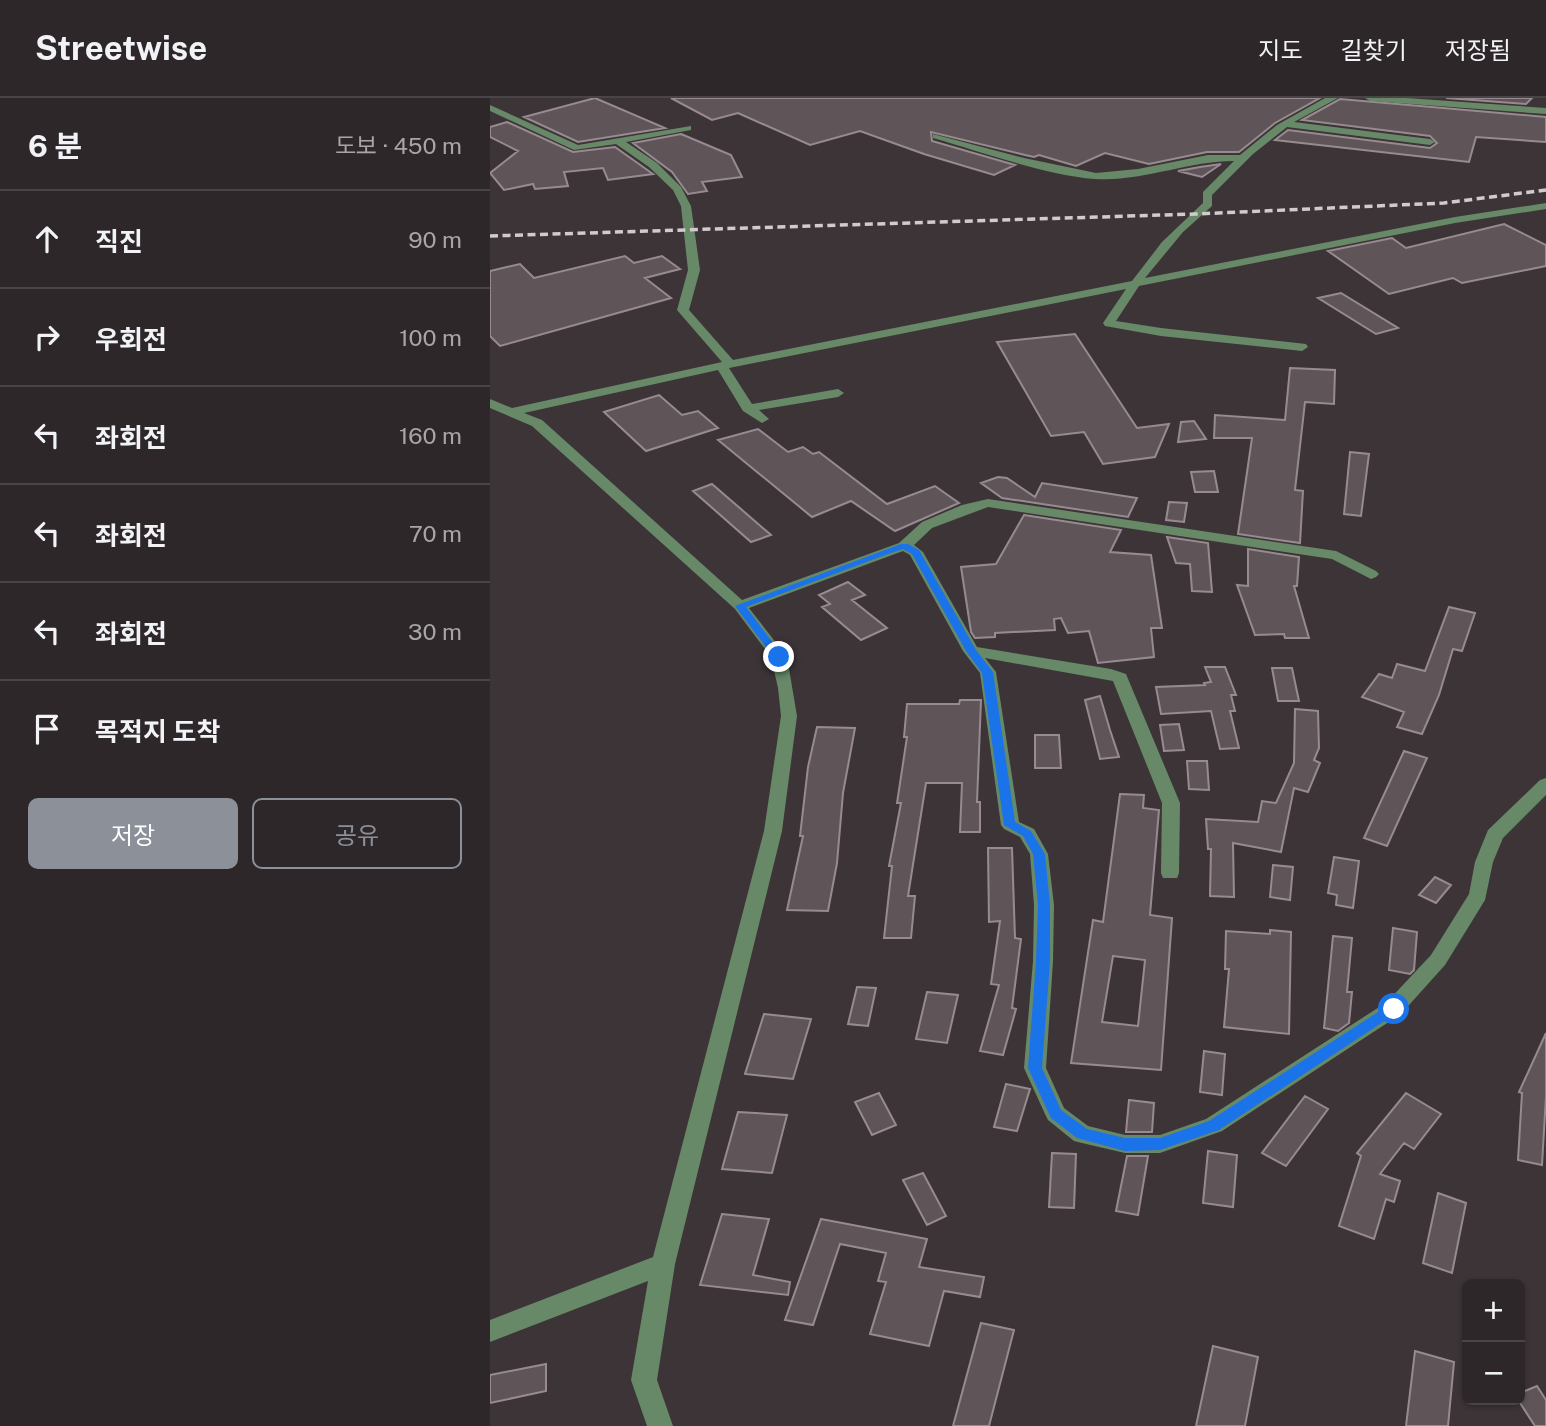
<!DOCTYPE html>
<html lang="ko">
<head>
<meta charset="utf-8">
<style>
  :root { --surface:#2e272a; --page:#362f32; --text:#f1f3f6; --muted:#a7a5a8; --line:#494447; --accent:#8c9099 }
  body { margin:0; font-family:"Public Sans","Noto Sans KR",sans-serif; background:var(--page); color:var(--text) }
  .controls { position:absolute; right:21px; bottom:21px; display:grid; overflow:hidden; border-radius:10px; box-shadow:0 2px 5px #0004 }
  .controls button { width:63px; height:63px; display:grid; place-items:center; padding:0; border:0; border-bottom:2px solid var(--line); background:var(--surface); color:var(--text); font:35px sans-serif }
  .stop { position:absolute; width:21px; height:21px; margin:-16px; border:5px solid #1a73e8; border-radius:50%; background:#fff }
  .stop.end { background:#1a73e8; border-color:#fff; box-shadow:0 2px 7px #0008 }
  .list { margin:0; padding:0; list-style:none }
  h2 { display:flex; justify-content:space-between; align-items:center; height:91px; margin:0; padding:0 28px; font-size:30px }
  h2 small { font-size:23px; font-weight:400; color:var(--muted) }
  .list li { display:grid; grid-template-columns:46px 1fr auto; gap:21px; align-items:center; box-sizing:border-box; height:98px; padding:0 28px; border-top:2px solid var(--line) }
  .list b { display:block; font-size:26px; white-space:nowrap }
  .list em { font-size:23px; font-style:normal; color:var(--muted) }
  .actions { display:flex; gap:14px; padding:21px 28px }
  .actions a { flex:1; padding:16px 0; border:2px solid var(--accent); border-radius:10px; text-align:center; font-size:24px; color:var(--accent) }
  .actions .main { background:var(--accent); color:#fff }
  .icon { flex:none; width:38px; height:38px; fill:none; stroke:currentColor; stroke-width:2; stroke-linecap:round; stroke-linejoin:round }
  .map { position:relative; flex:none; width:1056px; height:1328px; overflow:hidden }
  header { display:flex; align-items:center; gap:42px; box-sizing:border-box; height:98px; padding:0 35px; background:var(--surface); border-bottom:2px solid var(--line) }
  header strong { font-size:33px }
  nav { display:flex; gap:38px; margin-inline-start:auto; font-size:24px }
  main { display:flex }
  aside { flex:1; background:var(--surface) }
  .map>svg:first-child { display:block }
</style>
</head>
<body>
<header>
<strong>Streetwise</strong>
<nav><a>지도</a><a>길찾기</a><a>저장됨</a></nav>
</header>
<main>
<aside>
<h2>6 분<small>도보 · 450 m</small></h2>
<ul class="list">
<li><svg class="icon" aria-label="ahead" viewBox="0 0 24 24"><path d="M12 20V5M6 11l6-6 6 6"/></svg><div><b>직진</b></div><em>90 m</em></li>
<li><svg class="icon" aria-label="right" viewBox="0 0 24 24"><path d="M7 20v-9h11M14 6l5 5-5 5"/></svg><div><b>우회전</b></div><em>100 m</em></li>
<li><svg class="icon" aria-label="left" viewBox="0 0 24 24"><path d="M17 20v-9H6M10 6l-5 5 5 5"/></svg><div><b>좌회전</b></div><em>160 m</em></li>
<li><svg class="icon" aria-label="left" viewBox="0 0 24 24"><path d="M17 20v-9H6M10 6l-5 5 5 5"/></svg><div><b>좌회전</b></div><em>70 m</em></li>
<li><svg class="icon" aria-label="left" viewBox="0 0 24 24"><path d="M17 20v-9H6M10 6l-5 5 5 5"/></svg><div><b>좌회전</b></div><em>30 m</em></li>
<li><svg class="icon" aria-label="arrive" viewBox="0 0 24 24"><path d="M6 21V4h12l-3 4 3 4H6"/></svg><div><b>목적지 도착</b></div></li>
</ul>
<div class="actions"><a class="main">저장</a><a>공유</a></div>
</aside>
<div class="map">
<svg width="1056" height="1328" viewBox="0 0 1056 1328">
  <rect width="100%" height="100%" fill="#3d3438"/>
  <path fill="#5f5559" stroke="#978b90" stroke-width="2" fill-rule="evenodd" d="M105,0L175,30L88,44L34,19Z
    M181,0H830L785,25L749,54H717L659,66L615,55L586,68L549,57L544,59L535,57L441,34L442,43L525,67L504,77L434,56L370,33L320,47L248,15L222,22Z
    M956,0H1042L1036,6Z
    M850,1L1056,19V44L986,39L979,64L785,42L798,32L940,50L947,45L940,38L812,22Z
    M17,24L83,54L125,49L163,76L118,82L113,70L74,74L78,88L45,91L43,86L14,92L0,75L28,53L0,39V29Z
    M191,36L241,57L252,79L212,84L217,93L198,96L182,74L143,45Z
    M731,66L712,79L688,73L710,69Z
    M1014,126L1056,147V168L972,185L963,180L899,196L838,153L902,140L916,150Z
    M135,158L144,165L172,158L190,171L155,180L181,200L10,248L0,238V173L30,166L44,180Z
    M851,195L908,230L886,236L828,200Z
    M585,236L647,330L679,326L665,359L613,366L594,334L561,338L507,244Z
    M800,270L845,272L844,306L815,304L805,392L813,393L810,445L748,436L762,340H724L725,317L795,322Z
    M169,297L192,317L208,313L228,330L156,353L114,314Z
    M704,323L716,341L688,344L691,324Z
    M268,331L298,354L313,349L323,356L329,354L397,406L445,388L469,405L405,433L361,403L322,419L228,342Z
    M860,354L879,356L871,418L854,416Z
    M724,373L728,394H705L701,374Z
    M508,379L517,380L545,399L552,385L647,400L638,419L512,400L491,385Z
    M222,386L281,437L261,444L203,393Z
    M679,404L697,405L694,424L676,422Z
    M534,417L631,432L620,454L661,457L672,530H661L664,559L608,565L599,533L578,535L571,520L564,521L565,532L505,535V539L485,540L481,534L471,469L506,466Z
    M677,439L718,445L722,494L702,493L700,466L686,465Z
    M758,451L809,459L807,488H804L819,540H795L794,536L765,537L747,487L758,488Z
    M358,484L375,497L362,502L397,530L371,542L332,509L340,506L329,497Z
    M959,509L985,515L972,553L963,551L949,597L932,636L907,629L914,614L872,599L889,576L902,580L907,566L935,573Z
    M715,569H735L746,597H741L745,613H740L749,650L730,651L721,613L671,616L666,589L715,587L714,585L721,584Z
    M782,570H802L809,603H788Z
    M610,598L620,632L629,659L610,661L595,602Z
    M470,602H491L487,704H490V734H470L472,685H436L418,798H425L421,840H394L402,768H399L411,705H407L417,639H414L417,606H469Z
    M805,611L828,613L829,650L824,662L830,665L818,694L804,690L791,754L743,745L744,799L720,798L721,751H718L716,721L768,724L772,703L786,705L804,665Z
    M689,626L694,652L674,653L670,627Z
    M327,629L365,630L353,695L347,765L338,813L297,812L313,738H310L318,669Z
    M545,637H569L571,670H545Z
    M914,653L937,660L897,748L874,740Z
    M697,663H717L719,692L699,691Z
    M630,696L654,697L653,710L669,712L660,817L682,820L671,972L581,965L603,822L613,824ZM623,858L655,862L648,928L612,924Z
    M498,750H522L525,840L531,841L522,910L526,911L513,957L490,953L509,887L501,886L510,823L499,824Z
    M844,759L869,763L863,810L846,807L847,797L838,795Z
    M783,767L803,769L800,802L780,799Z
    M945,779L961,787L946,805L929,797Z
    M903,830L927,834L924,872L920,876L899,872Z
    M780,832L801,834L799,936L734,929L739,871H735L736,833L780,836Z
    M843,838L862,840L857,894H862L859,925L848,933L834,930Z
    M367,889L386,890L378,928L358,926Z
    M437,894L468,897L457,945L426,941Z
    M274,916L321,921L303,981L255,976Z
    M1056,935V998L1052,1067L1028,1062L1032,995L1029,994Z
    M714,953L735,956L732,997L710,994Z
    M516,986L540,991L527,1033L504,1029Z
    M389,995L406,1027L382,1037L365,1004Z
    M916,995L951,1016L924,1051L914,1045L890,1076L910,1083L904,1104L896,1101L884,1141L849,1128L871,1058L867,1055Z
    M815,998L838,1011L796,1068L772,1055Z
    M639,1002L664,1005L662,1034H636Z
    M248,1014L297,1017L282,1075L232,1071Z
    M718,1053L747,1057L743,1109L713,1105Z
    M562,1055L586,1056L584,1110L559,1109Z
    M637,1058H658L648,1117L626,1113Z
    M433,1075L456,1118L437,1127L413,1082Z
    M948,1095L976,1105L962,1175L933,1165Z
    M232,1116L279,1121L263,1177L300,1184L298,1197L210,1187Z
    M331,1121L437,1141L429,1169L494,1179L490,1199L454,1193L439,1248L380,1236L396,1184L388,1183L396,1155L350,1146L323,1227L295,1222Z
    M491,1225L524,1232L499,1328H463Z
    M723,1248L768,1259L755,1328H706Z
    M925,1253L964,1264L958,1328H916Z
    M56,1266V1293L0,1305V1277Z
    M1047,1288L1056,1302V1328H1045L1030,1305V1295Z"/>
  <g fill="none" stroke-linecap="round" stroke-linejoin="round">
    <path fill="#678968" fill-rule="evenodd" d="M835,0H848L804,24L940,41L945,44L940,47L797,29L763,56L722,97V108L693,134L655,180L965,119L1056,105V111L965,125L649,188L626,223L671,230L816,246L818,249L812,253L671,238L615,228L613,225L636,191L239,270L262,306L348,291L354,295L348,299L269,312L279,321L272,325L253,313L228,272L34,315L52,322L252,502L409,445L432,424L472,407L498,401L846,453L886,473L889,476L886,479L881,481L842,461L498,409L442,430L424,447L433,454L487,549L621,571L636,576L690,705L689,775L687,780H673L671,775L672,705L623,583L495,560L506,574L529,724L544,731L558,756L564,807L563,863L556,970L574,1010L598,1028L635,1037H670L716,1021L897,904L941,857L979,796L985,764L998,732L1050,682L1056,680V697L1013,740L1003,764L995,802L955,867L911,916L732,1033L670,1055H635L592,1045L584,1043L558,1022L555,1016L534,970L543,863L544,807L540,756L530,739L514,731L511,727L490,575L473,553L420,457L413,453L259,510L297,559L307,618L292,733L185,1166L167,1282L183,1328H157L141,1282L158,1183L0,1244V1222L163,1159L274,733L291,618L288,590L281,559L245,511L42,328L0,310V301L22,310L232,264L187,212L198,172L191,108L183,92L159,69L126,46L84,52L0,13V7L88,47L201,28V32L136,44L167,65L191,89L201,108L210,172L199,212L243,262L642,183L672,144L713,105V94L744,63C698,63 651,84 605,81C555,77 492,54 443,40V36L534,60L606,75L648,71L718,57H750L787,27Z
      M875,0H917L1056,10V16L880,3Z"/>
    <path stroke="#d1cbcd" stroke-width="3.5" stroke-dasharray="8 4.5" stroke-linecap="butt" d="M0,138L705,116L954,105L1056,92"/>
  </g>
  <path fill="#1a73e8" d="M411,446H418L429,452L486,552L503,574L525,724L541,733L555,756L560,807V863L552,970L571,1012L597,1031L635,1040H670L719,1023L899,907H908V914L729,1032L670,1052L635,1053L587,1040L561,1020L538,970L546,863L548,807L543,756L533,738L514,727L492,575L476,553L422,456L413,451L395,457L256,509L292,557V561H285L245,508Z"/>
</svg>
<div class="controls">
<button>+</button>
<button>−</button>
</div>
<div class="stop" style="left:904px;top:911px"></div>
<div class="stop end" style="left:289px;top:559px"></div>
</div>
</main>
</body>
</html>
